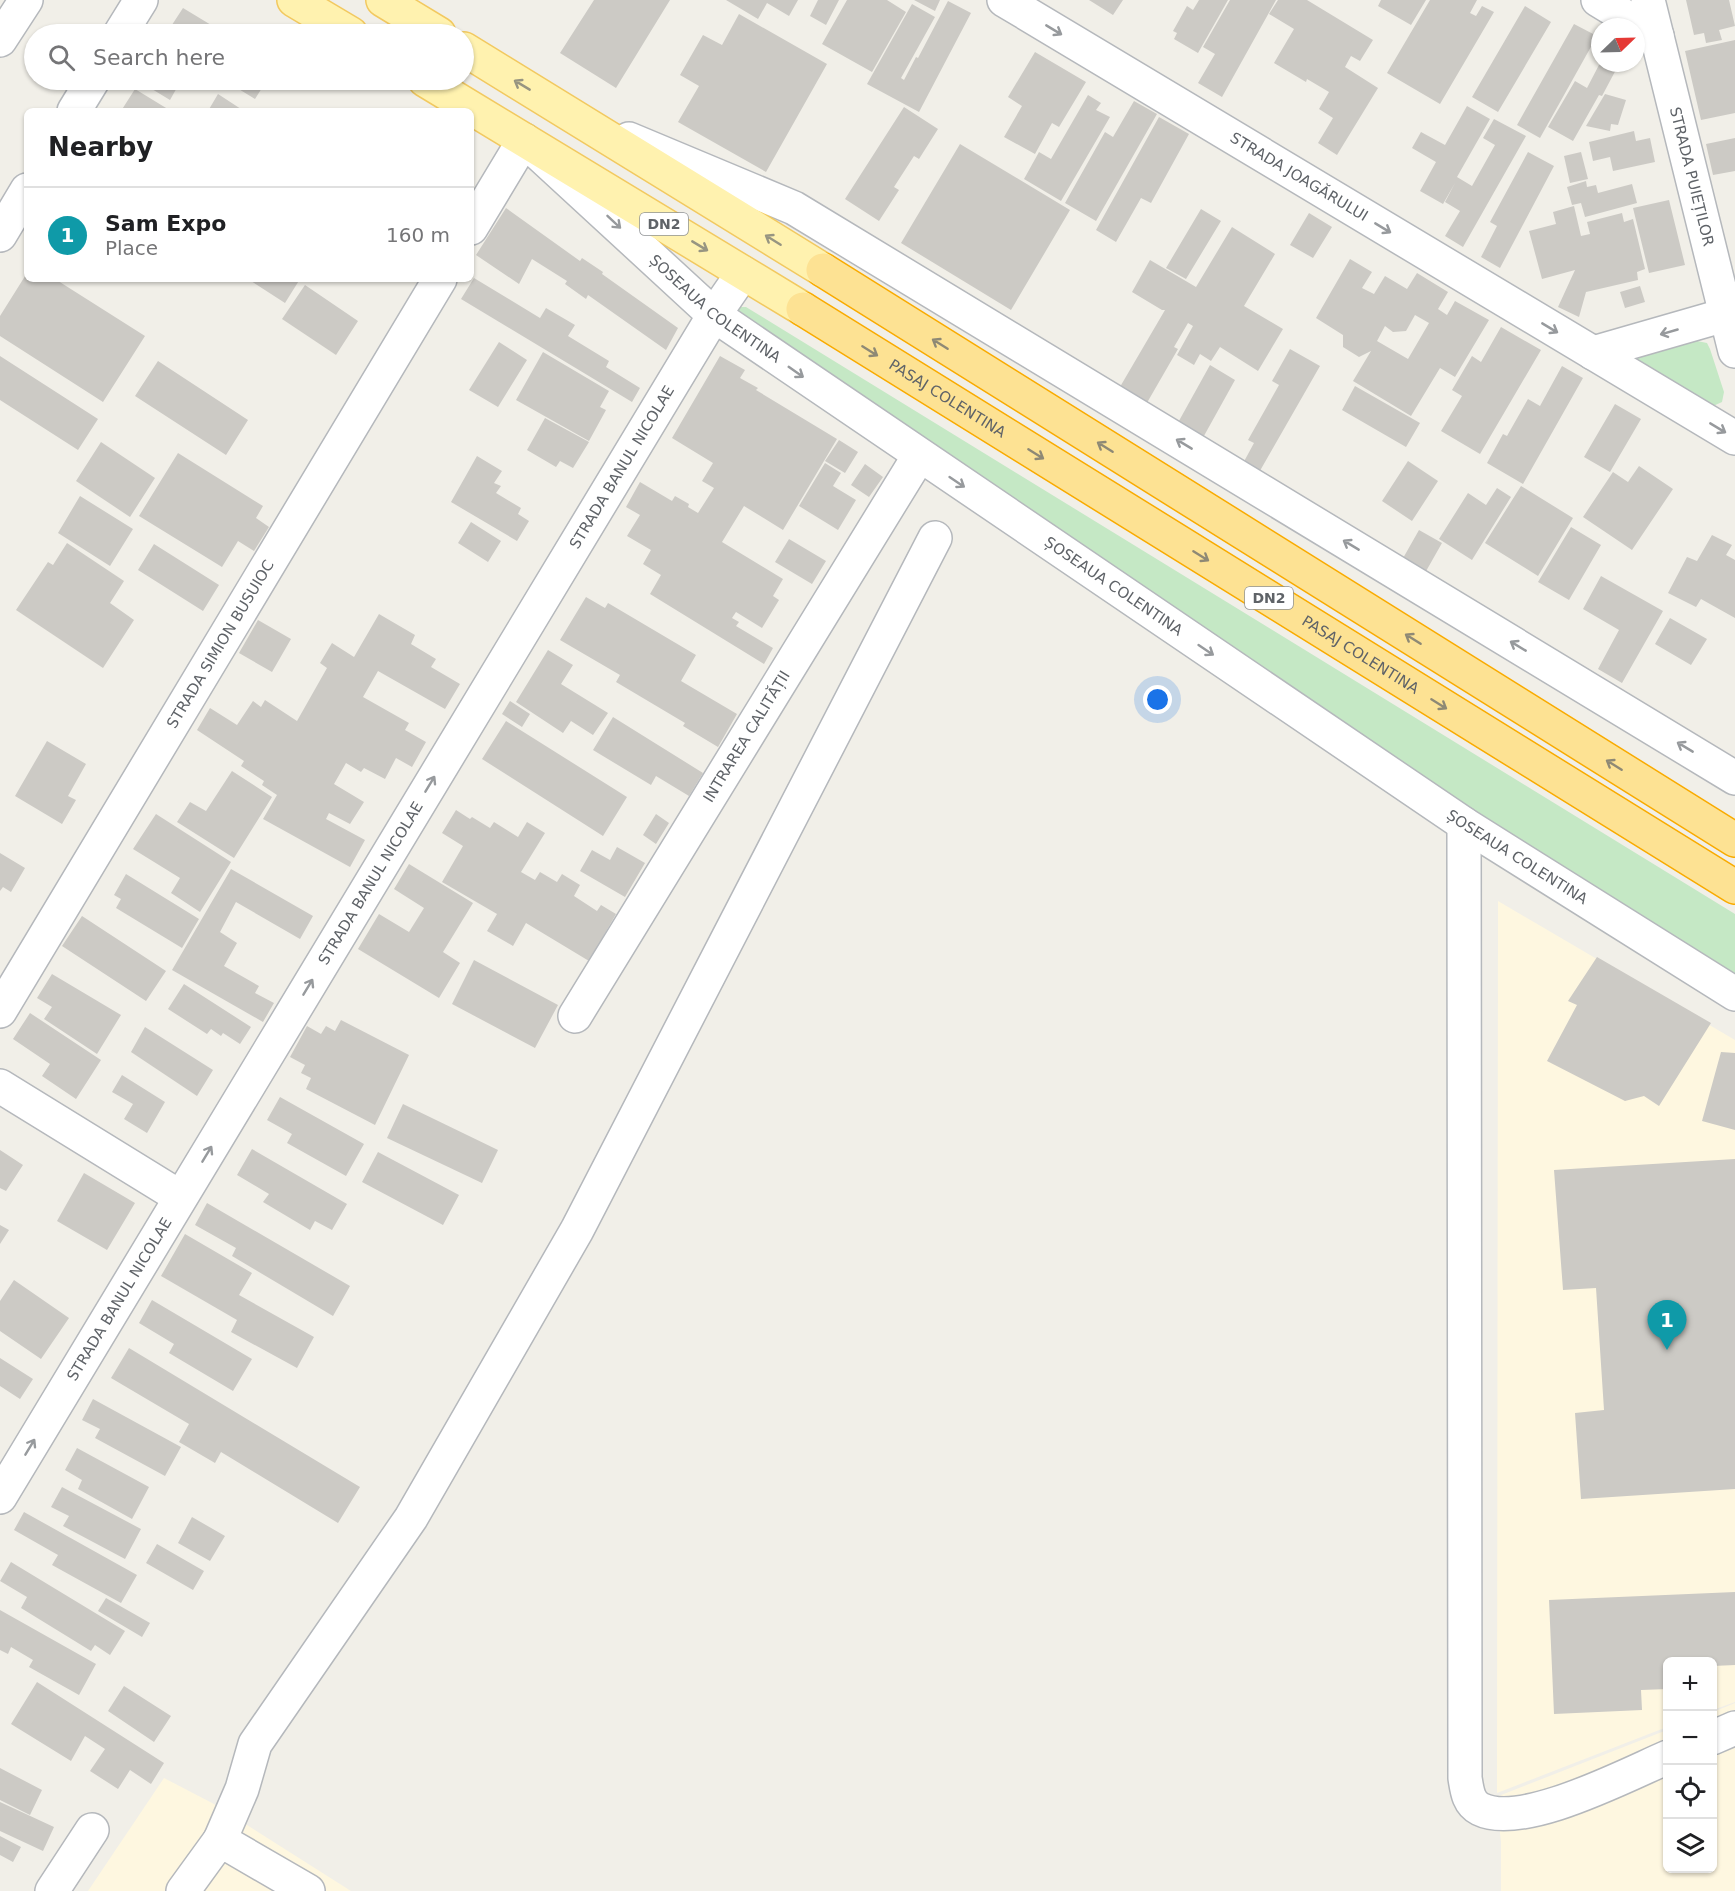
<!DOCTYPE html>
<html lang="en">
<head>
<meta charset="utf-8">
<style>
  :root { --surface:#fff; --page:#f6f6f6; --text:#202124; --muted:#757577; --line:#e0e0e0; --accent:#0f766e }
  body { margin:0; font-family:"DejaVu Sans",sans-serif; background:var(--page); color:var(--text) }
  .controls { position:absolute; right:18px; bottom:18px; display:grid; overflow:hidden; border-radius:9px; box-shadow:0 2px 4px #0004 }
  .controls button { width:54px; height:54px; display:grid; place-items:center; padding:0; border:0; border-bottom:2px solid var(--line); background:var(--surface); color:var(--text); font:30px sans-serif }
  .compass { position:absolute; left:1591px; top:18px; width:54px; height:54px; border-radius:50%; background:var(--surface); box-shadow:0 2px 4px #0004; rotate:67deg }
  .you { position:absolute; left:1158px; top:700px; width:21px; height:21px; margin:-15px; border:4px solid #fff; border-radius:50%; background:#1a73e8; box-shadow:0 0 0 9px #1a73e833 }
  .badge { display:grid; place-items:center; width:39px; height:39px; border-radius:50%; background:var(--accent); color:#fff; font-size:20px; font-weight:700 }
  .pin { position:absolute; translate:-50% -50px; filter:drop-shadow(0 2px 3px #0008) }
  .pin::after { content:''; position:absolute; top:32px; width:21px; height:18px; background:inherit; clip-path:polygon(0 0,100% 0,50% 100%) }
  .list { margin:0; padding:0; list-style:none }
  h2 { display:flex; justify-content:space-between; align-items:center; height:78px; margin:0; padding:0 24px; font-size:26px }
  h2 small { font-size:20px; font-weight:400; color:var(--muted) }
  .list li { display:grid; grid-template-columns:39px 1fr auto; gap:18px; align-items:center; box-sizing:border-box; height:96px; padding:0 24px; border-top:2px solid var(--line) }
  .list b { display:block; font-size:22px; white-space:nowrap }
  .list p { margin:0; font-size:20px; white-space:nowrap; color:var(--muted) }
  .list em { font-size:20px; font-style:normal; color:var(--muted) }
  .icon { flex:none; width:33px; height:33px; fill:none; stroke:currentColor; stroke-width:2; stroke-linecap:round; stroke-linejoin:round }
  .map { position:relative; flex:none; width:1735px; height:1891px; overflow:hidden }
  .search { position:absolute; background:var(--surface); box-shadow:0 2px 4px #0004; left:24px; top:24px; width:450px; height:66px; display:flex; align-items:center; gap:15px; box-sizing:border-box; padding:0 21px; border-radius:33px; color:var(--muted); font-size:22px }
  .panel { position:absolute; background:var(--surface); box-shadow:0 2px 4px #0004; left:24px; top:108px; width:450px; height:174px; border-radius:9px }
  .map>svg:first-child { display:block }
</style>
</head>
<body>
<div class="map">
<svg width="1735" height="1891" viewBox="0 0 1735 1891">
  <rect width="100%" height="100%" fill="#f1efe8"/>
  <path fill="#fef7e0" d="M1498,901L1735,1040V1702L1713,1710L1712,1662H1668L1667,1727L1497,1793Z
    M1735,1703V1891H1501V1842L1496,1797L1667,1730L1668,1868H1712L1713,1712Z
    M164,1778L214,1804L351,1891H88Z"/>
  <path fill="#c5e8c5" d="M740,307H746L1735,914V978L1416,781L737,313Z
    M1697,341L1707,343L1710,349L1724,392L1722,402L1711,407L1633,358L1635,355Z"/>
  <path fill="#cccac5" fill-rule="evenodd" d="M594,0H670L616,88L560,53Z
    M726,0H798L789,16L767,3L758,19Z
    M818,0H839L826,25L810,16Z
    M847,0H887L906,12L872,72L822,44Z
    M914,0H940L935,11Z
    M1089,0H1123L1113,15Z
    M1199,0H1228L1198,53L1174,39L1177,33L1173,31L1187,6L1193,10Z
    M1230,0H1276L1222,97L1198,83L1215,54L1203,47Z
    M1278,0H1307L1373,40L1360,61L1351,56L1345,67L1378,88L1337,155L1318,143L1333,118L1319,109L1329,92L1307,79L1306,82L1274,63L1294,29L1269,14Z
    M1381,0H1426L1411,25L1378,6Z
    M1430,0H1477L1470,13L1476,16L1482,6L1494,12L1440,104L1387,73Z
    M1686,0H1729L1735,26L1719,30L1722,40L1706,43L1704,33L1694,35Z
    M948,1L971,13L919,112L867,84L912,4L935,17L901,78L904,80L916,57L918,58Z
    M1525,6L1551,22L1498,112L1472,97Z
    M183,8L226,34H166Z
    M739,14L827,64L766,172L678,122L699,86L680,75L703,35L722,45Z
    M1574,24L1597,36L1540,138L1517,125Z
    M1735,40V113L1701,120L1685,51Z
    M1035,52L1086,82L1059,127L1052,123L1035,154L1004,137L1022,106L1008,97Z
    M1600,63L1619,64L1602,96L1599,95L1573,141L1548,127L1575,81L1587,88Z
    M137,80H172L179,84L170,100Z
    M224,80H267L255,99Z
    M135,89L171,111H121Z
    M218,94L244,111H208Z
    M1605,94L1626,100L1618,125L1611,124L1610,131L1586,126Z
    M1088,95L1101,103L1096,110L1110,117L1061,201L1024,179L1039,152L1051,159Z
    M1134,101L1157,114L1096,221L1065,203L1105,132L1113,137Z
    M1467,106L1490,119L1457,177L1472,186L1495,145L1483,138L1494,119L1526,136L1463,247L1445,236L1460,211L1445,202L1455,183L1443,204L1420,191L1436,162L1412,148L1421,132L1445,145Z
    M904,107L938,129L919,159L914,156L894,187L899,190L879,221L845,199Z
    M1159,117L1189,134L1151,203L1141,198L1116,242L1096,230Z
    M1634,131L1636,141L1650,138L1655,162L1613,171L1610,157L1593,161L1589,142Z
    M1735,138V171L1713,175L1706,144Z
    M960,144L1070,210L1011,310L901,243Z
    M1528,152L1554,166L1500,268L1481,257L1497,226L1490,222Z
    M1581,152L1588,179L1570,183L1564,156Z
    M1586,181L1587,187L1596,185L1598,193L1632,184L1637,203L1585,217L1581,203L1572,205L1567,187Z
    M1669,200L1685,265L1649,273L1633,208Z
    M1574,206L1581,236L1590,234L1587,222L1622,213L1624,222L1633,219L1645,269L1637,272L1638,280L1586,292L1579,317L1558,307L1575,270L1542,279L1529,231L1556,224L1553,212Z
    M506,208L580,261L582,258L603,272L602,274L678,328L666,350L588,295L586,299L565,284L567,281L532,259L519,284L476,255Z
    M1201,209L1221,221L1186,279L1166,268Z
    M1309,213L1332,227L1313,258L1290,245Z
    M1232,227L1275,254L1244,306L1283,329L1258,371L1220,347L1211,361L1200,354L1194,365L1177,355L1193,326L1188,323L1174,347L1178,349L1144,408L1117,392L1165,310H1162L1132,292L1150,260L1196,287Z
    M1350,259L1372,272L1362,288L1374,294L1385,276L1407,289L1417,273L1448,292L1438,309L1447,315L1455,301L1489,320L1455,377L1440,368L1411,416L1353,381L1371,351L1359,357L1343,347V335L1316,318ZM1415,315L1429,323L1408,359L1377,341L1385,326L1393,332L1406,331Z
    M27,273V279H55L145,336L103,402L0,336V316Z
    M474,278L540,318L546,308L575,325L568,336L609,361L606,367L640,388L632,402L461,299Z
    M248,279H300L285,303Z
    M305,285L358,321L336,355L282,319Z
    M1640,286L1645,302L1625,308L1620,292Z
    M1501,327L1541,350L1480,454L1441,431L1462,396L1452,390L1472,356L1481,362Z
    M499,342L527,360L498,407L469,390Z
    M1290,349L1320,366L1257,476L1241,467L1254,443L1248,440L1279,385L1272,381Z
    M543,352L609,391L600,407L606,410L589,441L516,400Z
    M0,356L98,419L78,450L0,400Z
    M720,356L745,370L740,378L758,388L756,390L837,439L783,530L744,506L722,542L783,579L773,596L779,600L762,628L736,612L732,618L739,622L736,626L773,648L764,664L650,594L661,575L643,564L651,550L627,536L640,515L626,507L640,482L672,501L675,496L689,504L688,507L698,513L714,488L702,481L713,463L672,438Z
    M158,361L248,420L226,455L135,396Z
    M1210,365L1235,380L1200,443L1175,428Z
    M1562,366L1583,378L1523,484L1487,463L1503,434L1507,436L1528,399L1540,406Z
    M1355,386L1420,423L1406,447L1342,410Z
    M1615,404L1641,419L1610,472L1584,457Z
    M545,418L589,442L573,468L560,461L556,467L527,450Z
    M839,440L858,452L845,473L825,461Z
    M101,442L155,478L130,517L76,481Z
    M178,453L263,506L256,518L269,527L254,551L238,541L222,567L139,516Z
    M477,456L502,471L494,483L501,486L496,493L521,508L518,514L529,521L517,541L451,502Z
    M1408,461L1438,481L1412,521L1382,501Z
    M825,463L841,473L833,486L856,500L838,530L799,506Z
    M865,464L883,477L869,497L851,485Z
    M1639,466L1673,489L1632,550L1583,517L1613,472L1628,482Z
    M1521,486L1573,518L1538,576L1485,543Z
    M1497,488L1511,497L1472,560L1439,539L1468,493L1486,505Z
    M80,496L133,529L110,566L58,533Z
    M471,522L501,541L488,562L458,543Z
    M1571,527L1601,545L1569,600L1538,582Z
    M1419,530L1442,543L1425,573L1402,560Z
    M1712,535L1732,545L1726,555L1735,560V618L1701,599L1696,607L1668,593L1687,557L1697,561Z
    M789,539L826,561L812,584L775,562Z
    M67,543L124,581L110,603L134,620L103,668L16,610L48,562L53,565Z
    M154,544L219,585L203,611L138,570Z
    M1601,576L1663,611L1622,683L1598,669L1619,630L1583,609Z
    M586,597L605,608L608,603L696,655L681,681L737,714L718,747L683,726L685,723L616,682L620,675L560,640Z
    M379,614L415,635L411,644L436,659L431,667L460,684L445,709L378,671L363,697L409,723L405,730L426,742L412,767L396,758L385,779L364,768L361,772L346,763L334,784L364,802L350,824L329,813L326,819L365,840L350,867L263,819L277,795L262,785L264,781L241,766L244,761L197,730L210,708L237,725L253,701L261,707L265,700L297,721L327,668L320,663L332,643L354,657Z
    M1670,618L1707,639L1691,665L1655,644Z
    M258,620L291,639L272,672L239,653Z
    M548,650L573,665L561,684L608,713L593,735L571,721L563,733L516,702Z
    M510,701L530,714L522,727L502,714Z
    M613,717L703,773L689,796L656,776L651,785L593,750Z
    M506,721L627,797L603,836L482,759Z
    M47,741L86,764L68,796L76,800L62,824L15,796Z
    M232,771L272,797L234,858L177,822L190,802L206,811Z
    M456,810L470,819L472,817L490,828L494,822L518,837L527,822L545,833L521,872L535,880L540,872L557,882L562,874L580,885L574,896L597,911L601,905L616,914L589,961L526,923L513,946L487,931L497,914L442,882L463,846L442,833Z
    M156,814L231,862L200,912L171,893L180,878L133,849Z
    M656,814L669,823L656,844L643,835Z
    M617,847L645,863L625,897L580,871L592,850L610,860Z
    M0,853L25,868L11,892L3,887L0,891Z
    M409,864L473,903L443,952L460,963L439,998L358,949L379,914L409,932L424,908L394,889Z
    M231,869L313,916L300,939L236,902L220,932L237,943L224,966L259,986L255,993L274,1003L263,1022L172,970Z
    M126,874L199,919L182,948L116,908L121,899L114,895Z
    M82,916L166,971L146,1001L62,946Z
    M1597,957L1711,1023L1659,1106L1644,1096L1625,1101L1547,1061L1577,1005L1568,1001Z
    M474,960L558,1005L535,1048L452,1004Z
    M52,974L121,1015L97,1054L44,1019L52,1007L37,998Z
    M184,984L251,1027L240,1044L223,1033L221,1036L211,1029L207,1034L168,1009Z
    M30,1013L101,1060L76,1099L42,1076L50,1064L13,1039Z
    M341,1020L409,1055L375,1125L306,1089L311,1078L301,1073L305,1065L290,1057L307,1026L321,1034L326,1026L335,1031Z
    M145,1027L213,1070L197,1096L131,1052Z
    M1721,1052L1735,1053V1130L1702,1121Z
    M122,1075L165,1102L147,1133L124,1119L133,1104L112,1092Z
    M280,1097L364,1144L346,1176L287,1143L292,1134L267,1120Z
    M403,1104L498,1150L482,1183L387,1138Z
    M252,1149L347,1204L332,1230L315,1221L310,1230L263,1202L269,1194L237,1175Z
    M0,1150L23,1165L6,1191L0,1188Z
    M378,1152L459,1195L443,1225L362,1182Z
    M1735,1159V1489L1581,1499L1575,1413L1604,1410L1596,1288L1563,1290L1554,1170Z
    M84,1173L135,1203L107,1250L57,1221Z
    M207,1203L350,1286L333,1316L232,1256L236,1248L195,1225Z
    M0,1225L9,1230L0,1244Z
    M185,1234L252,1273L239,1295L314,1337L297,1368L231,1332L237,1320L161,1276Z
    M14,1280L69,1318L41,1359L0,1331V1301Z
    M152,1300L252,1359L233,1391L169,1353L174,1344L139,1323Z
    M129,1348L360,1487L338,1523L221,1452L215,1463L179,1442L189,1424L111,1378Z
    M0,1358L33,1379L20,1399L0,1386Z
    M93,1399L181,1447L165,1476L95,1438L100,1429L82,1420Z
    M77,1448L149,1487L132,1519L78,1489L82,1480L65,1470Z
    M62,1487L141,1529L125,1559L63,1526L69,1516L51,1507Z
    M24,1512L137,1575L121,1603L52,1565L58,1555L14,1530Z
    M192,1517L225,1536L210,1561L178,1543Z
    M157,1544L204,1571L193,1590L146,1563Z
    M11,1562L125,1631L110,1655L95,1645L91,1651L21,1608L27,1597L0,1581Z
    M1735,1592V1665L1713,1666L1712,1662H1668V1689L1641,1690L1642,1710L1554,1714L1549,1600Z
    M106,1598L150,1623L142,1637L98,1611Z
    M0,1610L96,1664L79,1695L29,1667L33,1660L11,1647L8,1654L0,1650Z
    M37,1682L164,1763L151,1784L130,1770L118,1789L90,1771L105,1749L85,1736L71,1761L11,1724Z
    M124,1686L171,1716L154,1742L108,1711Z
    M0,1768L42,1790L30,1815L0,1800Z
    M0,1802L54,1827L43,1851L0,1831Z
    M0,1836L21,1847L13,1862L0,1855Z"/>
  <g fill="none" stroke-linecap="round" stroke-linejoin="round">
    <defs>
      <g id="minor">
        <path id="s1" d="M1004,0L1735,438"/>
        <path d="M1598,0L1657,36"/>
        <path id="s2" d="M1648,0L1735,351"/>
        <path d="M120,34L141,0"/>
        <path d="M0,40L26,0"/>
        <path d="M74,111L93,80"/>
        <path d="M629,139L794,208L1735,778"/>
        <path id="s3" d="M471,228L524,140L714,315L1464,824L1735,994"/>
        <path d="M0,235L27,190"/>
        <path d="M1593,353L1725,315"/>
        <path d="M1464,824L1465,1778C1467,1790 1468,1803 1480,1809C1522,1830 1626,1775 1668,1757"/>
        <path id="s4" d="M0,1011L440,279"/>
        <path id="s5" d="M575,1016L919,456"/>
        <path d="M0,1086L180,1197"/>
        <path id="s6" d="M0,1497L714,315L743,273"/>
        <path d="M1712,1738L1735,1728"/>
        <path d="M220,1840L242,1789L255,1744L411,1518L577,1230L935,538"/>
        <path d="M52,1891L92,1830"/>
        <path d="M183,1891L220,1840L308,1891"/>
      </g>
      <path id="major" d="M294,0L351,34
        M383,0L439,34
        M464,49L823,270
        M425,80L803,309"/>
      <g id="highway">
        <path d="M823,270L1735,840"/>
        <path id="s7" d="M803,309L1735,887"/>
      </g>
    </defs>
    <use href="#minor" stroke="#b5b8bc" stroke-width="36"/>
    <use href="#major" stroke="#f2c960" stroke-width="36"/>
    <use href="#highway" stroke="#f9ab00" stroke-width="36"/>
    <use href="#minor" stroke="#fff" stroke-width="33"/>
    <use href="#major" stroke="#fff2af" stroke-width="33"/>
    <use href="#highway" stroke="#fde293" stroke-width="33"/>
  </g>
  <defs><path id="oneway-shaft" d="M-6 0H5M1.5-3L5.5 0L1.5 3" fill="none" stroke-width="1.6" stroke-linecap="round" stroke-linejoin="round" transform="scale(1.5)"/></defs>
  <g stroke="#979a9d">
    <use href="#oneway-shaft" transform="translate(1054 30) rotate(31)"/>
    <use href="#oneway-shaft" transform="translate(614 222) rotate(43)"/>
    <use href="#oneway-shaft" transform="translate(1383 228) rotate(31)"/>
    <use href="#oneway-shaft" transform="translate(1550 328) rotate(31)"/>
    <use href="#oneway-shaft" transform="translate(1669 332) rotate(164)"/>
    <use href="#oneway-shaft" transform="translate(796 372) rotate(35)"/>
    <use href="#oneway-shaft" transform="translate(1718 428) rotate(31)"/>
    <use href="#oneway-shaft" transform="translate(1184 444) rotate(-149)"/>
    <use href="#oneway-shaft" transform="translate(957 482) rotate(34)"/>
    <use href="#oneway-shaft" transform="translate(1351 545) rotate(-149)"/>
    <use href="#oneway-shaft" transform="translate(1518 646) rotate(-149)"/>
    <use href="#oneway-shaft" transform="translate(1206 650) rotate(34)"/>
    <use href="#oneway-shaft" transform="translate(1685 747) rotate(-149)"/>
    <use href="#oneway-shaft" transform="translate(430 784) rotate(-59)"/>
    <use href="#oneway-shaft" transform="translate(308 987) rotate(-59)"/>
    <use href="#oneway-shaft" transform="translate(207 1154) rotate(-59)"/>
    <use href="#oneway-shaft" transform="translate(30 1447) rotate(-59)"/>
  </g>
  <g stroke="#979581">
    <use href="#oneway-shaft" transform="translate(522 85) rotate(-149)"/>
    <use href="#oneway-shaft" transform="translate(773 240) rotate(-148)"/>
    <use href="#oneway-shaft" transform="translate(700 246) rotate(31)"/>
  </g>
  <g stroke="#8e8975">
    <use href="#oneway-shaft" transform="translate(940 344) rotate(-148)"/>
    <use href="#oneway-shaft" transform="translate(870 351) rotate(32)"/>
    <use href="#oneway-shaft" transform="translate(1105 447) rotate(-148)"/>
    <use href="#oneway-shaft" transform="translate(1036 454) rotate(32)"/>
    <use href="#oneway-shaft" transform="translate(1201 556) rotate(32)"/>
    <use href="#oneway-shaft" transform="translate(1413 639) rotate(-148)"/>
    <use href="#oneway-shaft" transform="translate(1439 704) rotate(32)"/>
    <use href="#oneway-shaft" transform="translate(1614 765) rotate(-148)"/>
  </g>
  <g text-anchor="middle" stroke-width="6" stroke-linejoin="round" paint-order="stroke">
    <g fill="#fff" stroke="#8f9295" stroke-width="1.5">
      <rect x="640" y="213" width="48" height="22" rx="4.5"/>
      <rect x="1245" y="587" width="48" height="22" rx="4.5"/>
    </g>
    <g font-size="14" font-weight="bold" fill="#5f6368">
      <text x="664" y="229">DN2</text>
      <text x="1269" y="603">DN2</text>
    </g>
    <g font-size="15" fill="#5f6368" stroke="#fff">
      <text dy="5" stroke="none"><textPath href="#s2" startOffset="182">STRADA PUIEȚILOR</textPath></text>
      <text dy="5" stroke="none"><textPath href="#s1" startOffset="344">STRADA JOAGĂRULUI</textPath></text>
      <text dy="5" stroke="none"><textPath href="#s3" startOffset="358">ȘOSEAUA COLENTINA</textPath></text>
      <text dy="5" stroke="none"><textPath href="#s7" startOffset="170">PASAJ COLENTINA</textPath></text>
      <text dy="5" stroke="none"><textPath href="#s6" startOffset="1203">STRADA BANUL NICOLAE</textPath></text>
      <text dy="5" stroke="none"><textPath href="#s3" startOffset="844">ȘOSEAUA COLENTINA</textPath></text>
      <text dy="5" stroke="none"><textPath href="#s4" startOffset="428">STRADA SIMION BUSUIOC</textPath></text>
      <text dy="5" stroke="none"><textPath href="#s7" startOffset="656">PASAJ COLENTINA</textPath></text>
      <text dy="5" stroke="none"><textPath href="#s5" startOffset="328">INTRAREA CALITĂȚII</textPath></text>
      <text dy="5" stroke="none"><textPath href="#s3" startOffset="1330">ȘOSEAUA COLENTINA</textPath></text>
      <text dy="5" stroke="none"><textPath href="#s6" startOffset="717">STRADA BANUL NICOLAE</textPath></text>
      <text dy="5" stroke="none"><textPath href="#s6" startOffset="231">STRADA BANUL NICOLAE</textPath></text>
    </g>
  </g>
</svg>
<div class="controls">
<button>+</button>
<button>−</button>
<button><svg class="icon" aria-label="locate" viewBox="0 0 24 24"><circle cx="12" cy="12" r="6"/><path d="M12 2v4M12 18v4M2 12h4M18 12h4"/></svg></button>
<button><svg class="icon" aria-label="layers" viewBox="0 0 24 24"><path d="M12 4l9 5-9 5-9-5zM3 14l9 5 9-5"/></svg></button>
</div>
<svg class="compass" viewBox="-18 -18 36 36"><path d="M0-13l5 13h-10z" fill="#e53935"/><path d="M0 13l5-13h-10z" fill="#757577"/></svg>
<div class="you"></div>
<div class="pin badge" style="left:1667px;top:1350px;background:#0f9aa8">1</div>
<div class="search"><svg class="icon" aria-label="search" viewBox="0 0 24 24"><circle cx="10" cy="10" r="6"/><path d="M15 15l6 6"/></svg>Search here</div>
<section class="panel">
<h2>Nearby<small></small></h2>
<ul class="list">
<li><span class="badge" style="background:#0f9aa8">1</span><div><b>Sam Expo</b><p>Place</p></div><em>160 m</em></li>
</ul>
</section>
</div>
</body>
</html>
